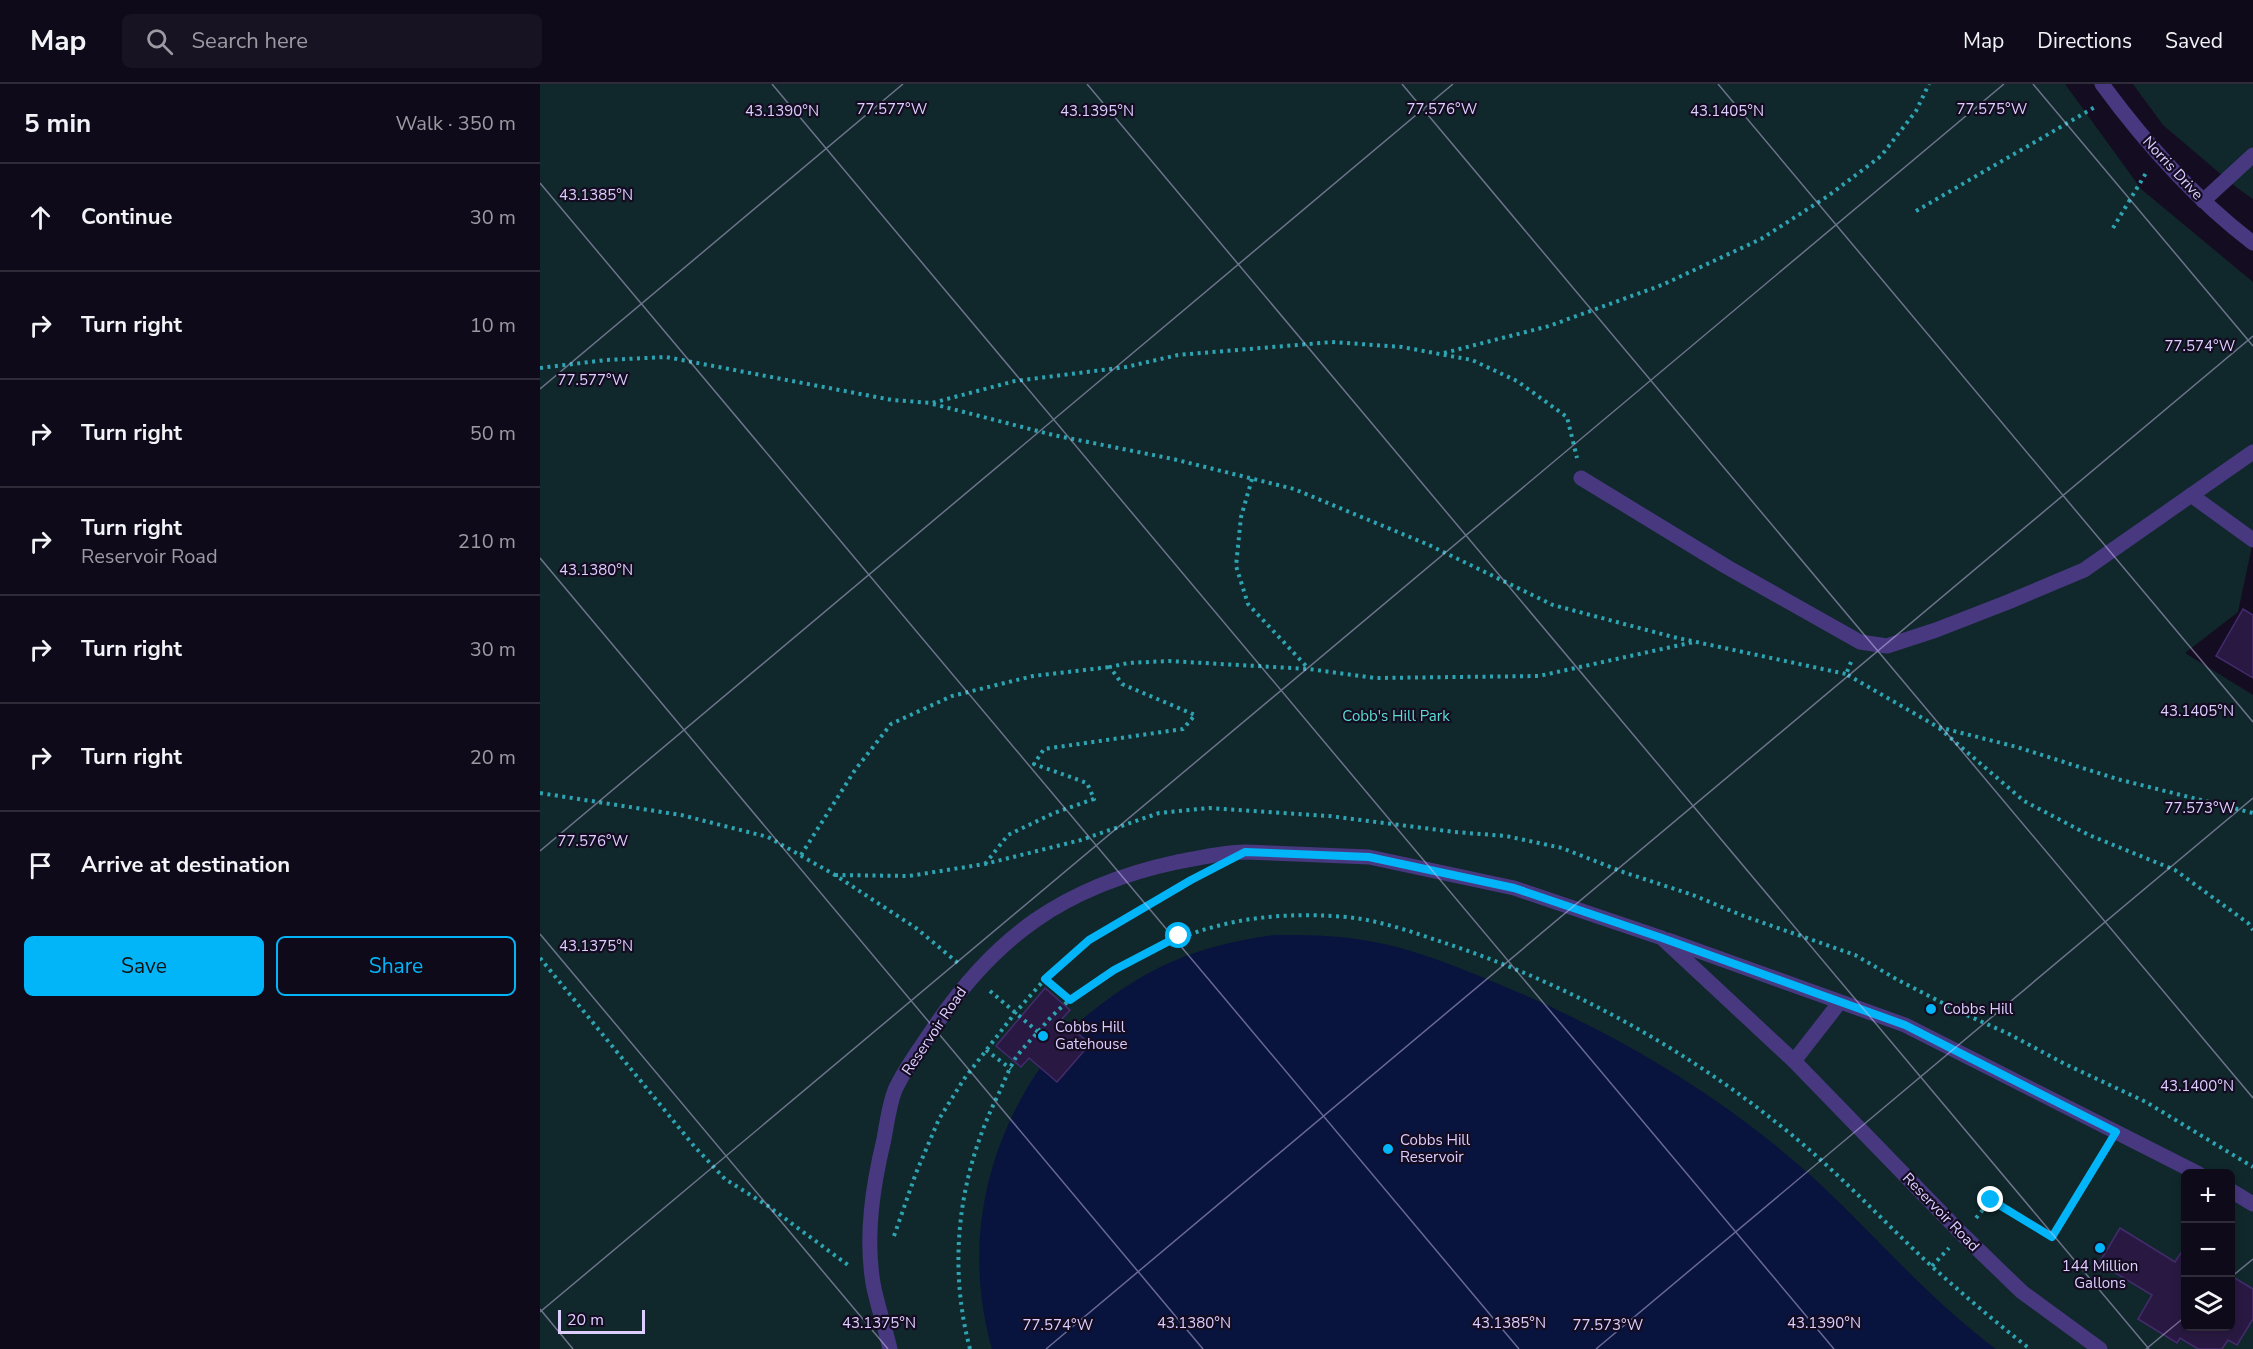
<!DOCTYPE html>
<html lang="en">
<head>
<meta charset="utf-8">
<style>
  :root { --surface:#0f0a19; --page:#181322; --text:#f1f3f6; --muted:#9b9aa2; --line:#2f2b38; --accent:#01b5f8 }
  body { margin:0; font-family:"Nunito Sans",sans-serif; background:var(--page); color:var(--text) }
  .controls { position:absolute; right:18px; bottom:18px; display:grid; overflow:hidden; border-radius:9px; box-shadow:0 3px 9px #0003 }
  .controls button { width:54px; height:54px; display:grid; place-items:center; padding:0; border:0; border-bottom:2px solid var(--line); background:var(--surface); color:var(--text); font:30px sans-serif }
  .scale { position:absolute; left:18px; bottom:15px; width:87px; box-sizing:border-box; padding-left:6px; border:3px solid #dcceff; border-top:0; font-size:16px; line-height:21px; white-space:nowrap; color:#dcceff; -webkit-text-stroke:4px #140d21; paint-order:stroke }
  .stop { position:absolute; width:18px; height:18px; margin:-14px; border:4px solid #01b5f8; border-radius:50%; background:#fff }
  .stop.end { background:#01b5f8; border-color:#fff; box-shadow:0 2px 6px #0008 }
  .list { margin:0; padding:0; list-style:none }
  h2 { display:flex; justify-content:space-between; align-items:center; height:78px; margin:0; padding:0 24px; font-size:26px }
  h2 small { font-size:20px; font-weight:400; color:var(--muted) }
  .list li { display:grid; grid-template-columns:39px 1fr auto; gap:18px; align-items:center; box-sizing:border-box; height:108px; padding:0 24px; border-top:2px solid var(--line) }
  .list b { display:block; font-size:22px; white-space:nowrap }
  .list p { margin:0; font-size:20px; white-space:nowrap; color:var(--muted) }
  .list em { font-size:20px; font-style:normal; color:var(--muted) }
  .actions { display:flex; gap:12px; padding:18px 24px }
  .actions a { flex:1; padding:14px 0; border:2px solid var(--accent); border-radius:9px; text-align:center; font-size:21px; color:var(--accent) }
  .actions .main { background:var(--accent); color:#111 }
  .icon { flex:none; width:33px; height:33px; fill:none; stroke:currentColor; stroke-width:2; stroke-linecap:round; stroke-linejoin:round }
  .map { position:relative; flex:none; width:1713px; height:1265px; overflow:hidden }
  header { display:flex; align-items:center; gap:36px; box-sizing:border-box; height:84px; padding:0 30px; background:var(--surface); border-bottom:2px solid var(--line) }
  header strong { font-size:28px }
  nav { display:flex; gap:33px; margin-inline-start:auto; font-size:21px }
  .search { width:420px; height:54px; background:var(--page); display:flex; align-items:center; gap:15px; box-sizing:border-box; padding:0 21px; border-radius:9px; color:var(--muted); font-size:22px }
  main { display:flex }
  aside { flex:1; background:var(--surface) }
  .map>svg:first-child { display:block }
</style>
</head>
<body>
<header>
<strong>Map</strong>
<div class="search"><svg class="icon" aria-label="search" viewBox="0 0 24 24"><circle cx="10" cy="10" r="6"/><path d="M15 15l6 6"/></svg>Search here</div>
<nav><a>Map</a><a>Directions</a><a>Saved</a></nav>
</header>
<main>
<aside>
<h2>5 min<small>Walk · 350 m</small></h2>
<ul class="list">
<li><svg class="icon" aria-label="ahead" viewBox="0 0 24 24"><path d="M12 20V5M6 11l6-6 6 6"/></svg><div><b>Continue</b></div><em>30 m</em></li>
<li><svg class="icon" aria-label="right" viewBox="0 0 24 24"><path d="M7 20v-9h11M14 6l5 5-5 5"/></svg><div><b>Turn right</b></div><em>10 m</em></li>
<li><svg class="icon" aria-label="right" viewBox="0 0 24 24"><path d="M7 20v-9h11M14 6l5 5-5 5"/></svg><div><b>Turn right</b></div><em>50 m</em></li>
<li><svg class="icon" aria-label="right" viewBox="0 0 24 24"><path d="M7 20v-9h11M14 6l5 5-5 5"/></svg><div><b>Turn right</b><p>Reservoir Road</p></div><em>210 m</em></li>
<li><svg class="icon" aria-label="right" viewBox="0 0 24 24"><path d="M7 20v-9h11M14 6l5 5-5 5"/></svg><div><b>Turn right</b></div><em>30 m</em></li>
<li><svg class="icon" aria-label="right" viewBox="0 0 24 24"><path d="M7 20v-9h11M14 6l5 5-5 5"/></svg><div><b>Turn right</b></div><em>20 m</em></li>
<li><svg class="icon" aria-label="arrive" viewBox="0 0 24 24"><path d="M6 21V4h12l-3 4 3 4H6"/></svg><div><b>Arrive at destination</b></div></li>
</ul>
<div class="actions"><a class="main">Save</a><a>Share</a></div>
</aside>
<div class="map">
<svg width="1713" height="1265" viewBox="0 0 1713 1265">
  <rect width="100%" height="100%" fill="#140d21"/>
  <path fill="#10282b" fill-rule="evenodd" d="M0,0H1525L1601,105L1713,198V457L1698,528L1645,569L1713,611V1265H0ZM1646,1090H1690V1242H1646Z
    M1593,0H1713V115L1696,103L1623,41Z"/>
  <path fill="#09143e" d="M734,851C766,851 797,851 829,857C870,864 911,880 949,896C1065,943 1173,1005 1267,1088C1331,1146 1386,1213 1456,1265H452C424,1167 443,1067 500,984L518,998L550,960L532,944C598,887 648,863 734,851Z"/>
  <path fill="#291942" stroke="#442b6e" stroke-width="1.5" d="M1703,525L1713,531V594L1676,572Z
    M505,904L530,926L522,935L550,960L517,998L489,974L481,983L456,962Z
    M1580,1144L1635,1178L1646,1161V1242H1690V1191L1713,1205V1235L1697,1261L1688,1256L1682,1265H1658L1640,1254L1637,1259L1598,1235L1612,1211L1559,1179Z"/>
  <g fill="none" stroke-linecap="round" stroke-linejoin="round">
    <path stroke="#2ea4b2" stroke-width="4" stroke-dasharray="3 4.5" stroke-linecap="butt" d="M1376,127L1555,23
      M1573,144L1606,89
      M904,269L1009,242L1122,201L1221,155L1288,112L1341,72L1376,27L1389,0
      M0,284L66,276L126,273L352,316L392,319L475,297L586,283L638,271L792,258L862,263L932,276L977,297L1027,333L1037,374
      M393,320L513,351L633,375L754,405L889,461L1013,521L1133,553L1306,590
      M712,395L701,433L696,482L708,520L768,584
      M1311,578L1306,590L1398,643L1477,663L1577,695L1713,729
      M1399,644L1484,717L1549,751L1635,786L1708,839L1713,846
      M0,709L141,731L228,753L295,791L376,844L418,879
      M261,771L315,686L351,640L412,612L493,592L570,583
      M445,780L468,751L514,729L554,715L547,699L494,680L504,665L643,645L655,631L582,600L570,583L588,579L629,577L769,585L835,594L999,592L1154,558
      M295,791L369,792L445,780L541,756L619,729L669,724L789,732L915,748L966,752L1022,764L1083,788L1153,811L1201,831L1315,871L1358,896L1420,928L1469,950L1525,980L1606,1018L1713,1083
      M0,874L154,1062L185,1095L228,1122L308,1181
      M505,895L530,916
      M450,907L498,948
      M446,966L471,985
      M1436,1134L1451,1116L1512,1153L1565,1065
      M354,1152L376,1089L399,1035L424,995L475,929L505,895L549,856L640,802
      M1392,1182L1409,1164
      M430,1265C407,1178 419,1089 459,1009C464,998 469,985 475,975C483,963 495,952 504,941C527,914 558,895 588,878C660,839 724,826 806,833C840,836 875,849 908,860C1027,900 1139,961 1237,1039C1291,1081 1337,1131 1386,1177C1420,1208 1454,1237 1490,1265"/>
    <path stroke="#473880" stroke-width="15" d="M1663,117L1713,71
      M1041,394L1187,483L1320,558L1347,562L1396,546L1468,518L1544,486L1713,368
      M1651,411L1713,456"/>
    <path stroke="#473880" stroke-width="15" d="M1128,856L1365,941L1659,1090
      M1254,977L1300,918
      M1690,1106L1713,1120
      M350,1265C345,1243 337,1221 333,1199C325,1151 333,1101 344,1055C347,1039 349,1021 355,1006C364,986 379,966 391,948C454,852 525,802 637,778C660,774 682,768 705,768L829,773L974,804L1122,854L1254,977L1422,1150L1482,1208L1560,1265"/>
    <path stroke="#473880" stroke-width="15" d="M1562,0C1606,60 1654,114 1713,159"/>
  </g>
  <g fill="none" stroke-linecap="round" stroke-linejoin="round">
    <path stroke="#01b5f8" stroke-width="8" d="M639,852L574,886L530,916L505,895L549,856L651,796L705,768L829,773L974,804L1122,854L1365,941L1576,1048L1512,1153L1451,1116"/>
  </g>
  <path fill="none" stroke="#dcceff" stroke-width="1.5" stroke-opacity="0.45" d="M232,0L1294,1265M547,0L1609,1265M862,0L1713,1014M1178,0L1713,638M1493,0L1713,262M0,99L979,1265M0,305L363,0M0,474L663,1265M0,767L913,0M0,850L348,1265M1690,1194L1713,1175M0,1225L33,1265M0,1228L1464,0M506,1265L1713,252M1056,1265L1713,714M1606,1265L1646,1232"/>
  <g fill="#01b5f8" stroke="#140d21" stroke-width="2">
    <circle cx="1391" cy="925" r="6"/>
    <circle cx="503" cy="952" r="6"/>
    <circle cx="848" cy="1065" r="6"/>
    <circle cx="1560" cy="1164" r="6"/>
  </g>
  <g text-anchor="middle" stroke-width="4.5" stroke-linejoin="round" paint-order="stroke">
    <g font-size="15" fill="#dcceff" stroke="#140d21">
      <text transform="translate(1633 84) rotate(47)" y="5">Norris Drive</text>
      <text transform="translate(394 947) rotate(-56)" y="5">Reservoir Road</text>
      <text transform="translate(1401 1128) rotate(46)" y="5">Reservoir Road</text>
    </g>
    <g font-size="15" fill="#5aded4" stroke="#140d21">
      <text x="856" y="637">Cobb's Hill Park</text>
    </g>
    <g font-size="15" fill="#dcceff" stroke="#140d21" text-anchor="start">
      <text x="1403" y="930">Cobbs Hill</text>
      <text x="515" y="948">Cobbs Hill<tspan x="515" dy="17">Gatehouse</tspan></text>
      <text x="860" y="1061">Cobbs Hill<tspan x="860" dy="17">Reservoir</tspan></text>
      <text x="1560" y="1187" text-anchor="middle">144 Million<tspan x="1560" dy="17">Gallons</tspan></text>
    </g>
  </g>
  <g font-size="15" text-anchor="middle" fill="#dcceff" stroke="#140d21" stroke-width="4.5" stroke-linejoin="round" paint-order="stroke">
    <text x="352" y="30">77.577°W</text>
    <text x="902" y="30">77.576°W</text>
    <text x="1452" y="30">77.575°W</text>
    <text x="242" y="32">43.1390°N</text>
    <text x="557" y="32">43.1395°N</text>
    <text x="1187" y="32">43.1405°N</text>
    <text x="56" y="116">43.1385°N</text>
    <text x="1660" y="267">77.574°W</text>
    <text x="53" y="301">77.577°W</text>
    <text x="56" y="491">43.1380°N</text>
    <text x="1657" y="632">43.1405°N</text>
    <text x="1660" y="729">77.573°W</text>
    <text x="53" y="762">77.576°W</text>
    <text x="56" y="867">43.1375°N</text>
    <text x="1657" y="1007">43.1400°N</text>
    <text x="339" y="1244">43.1375°N</text>
    <text x="654" y="1244">43.1380°N</text>
    <text x="969" y="1244">43.1385°N</text>
    <text x="1284" y="1244">43.1390°N</text>
    <text x="518" y="1246">77.574°W</text>
    <text x="1068" y="1246">77.573°W</text>
  </g>
</svg>
<div class="controls">
<button>+</button>
<button>−</button>
<button><svg class="icon" aria-label="layers" viewBox="0 0 24 24"><path d="M12 4l9 5-9 5-9-5zM3 14l9 5 9-5"/></svg></button>
</div>
<div class="scale">20 m</div>
<div class="stop" style="left:639px;top:852px"></div>
<div class="stop end" style="left:1451px;top:1116px"></div>
</div>
</main>
</body>
</html>
